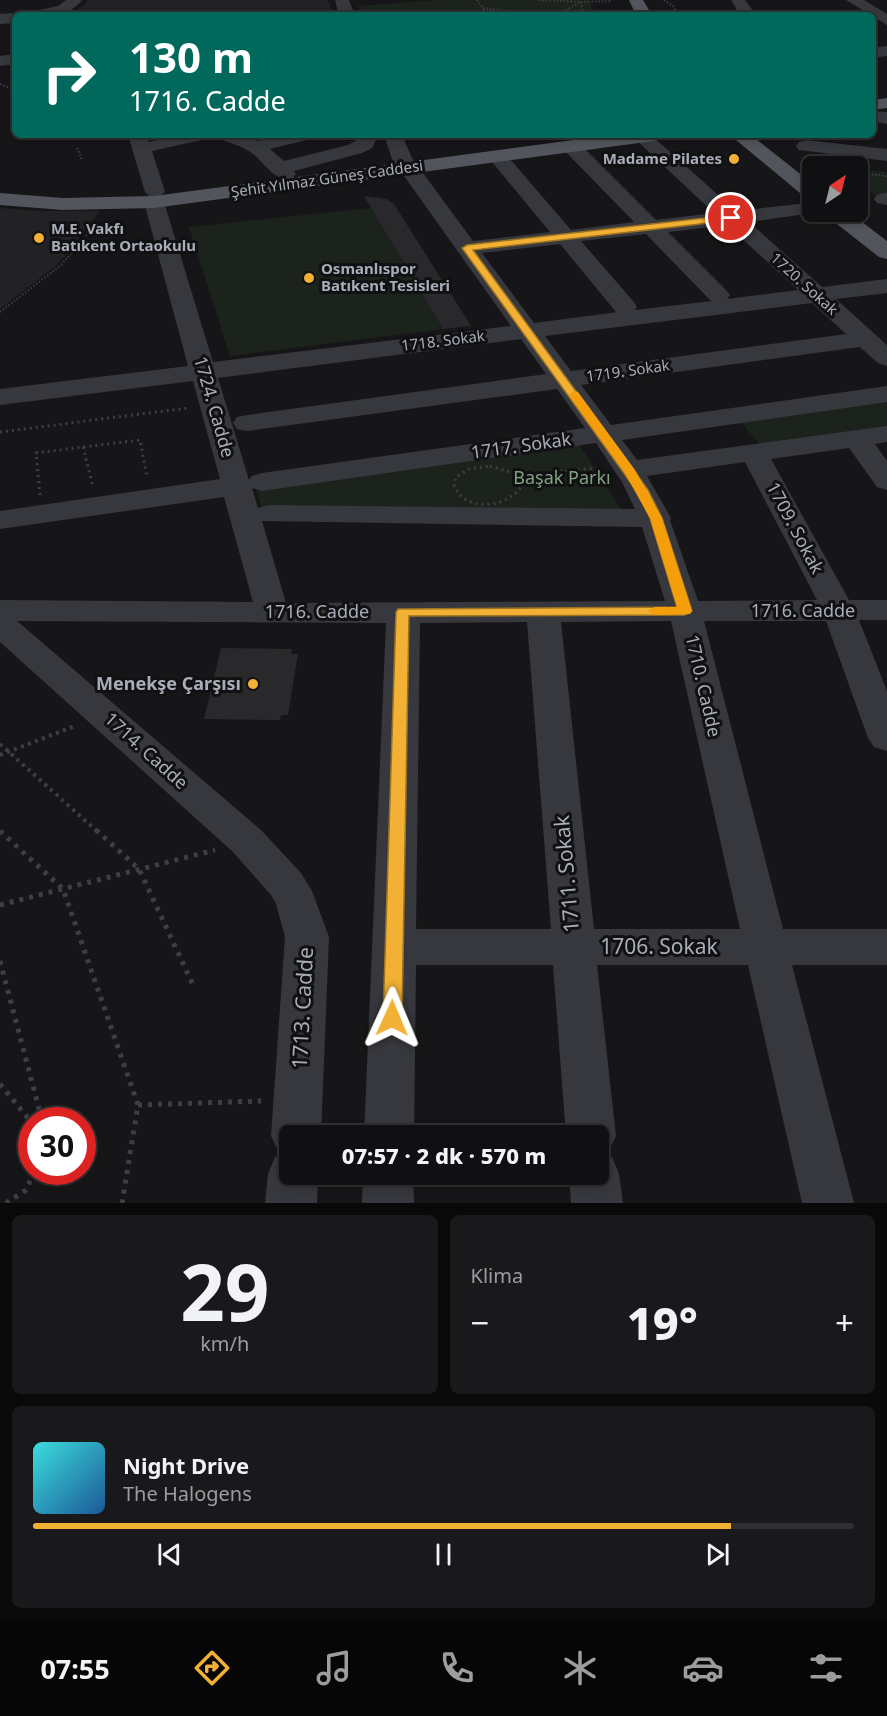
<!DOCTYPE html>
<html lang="tr">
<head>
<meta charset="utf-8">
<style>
  :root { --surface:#101012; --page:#19191b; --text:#f1f3f6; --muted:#9c9d9f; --line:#303032; --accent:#f2b134 }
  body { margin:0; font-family:"Noto Sans",sans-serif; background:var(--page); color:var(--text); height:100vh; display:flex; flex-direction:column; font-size:22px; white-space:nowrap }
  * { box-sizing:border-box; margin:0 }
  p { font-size:20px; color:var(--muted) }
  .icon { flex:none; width:33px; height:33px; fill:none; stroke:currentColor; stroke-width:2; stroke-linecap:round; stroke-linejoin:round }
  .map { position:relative; height:1203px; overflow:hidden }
  .panel { display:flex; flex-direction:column; gap:12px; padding:12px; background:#09090a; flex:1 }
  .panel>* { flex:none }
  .guide { position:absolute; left:12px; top:12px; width:864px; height:126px; border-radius:9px; box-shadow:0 3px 9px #0003,0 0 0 2px var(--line); background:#00695c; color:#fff; overflow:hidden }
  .needle { width:39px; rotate:35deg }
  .buttons { position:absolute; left:802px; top:156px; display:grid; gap:12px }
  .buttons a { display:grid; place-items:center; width:66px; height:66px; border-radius:9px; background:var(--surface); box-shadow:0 3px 9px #0003,0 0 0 2px var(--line); font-size:30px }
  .speed { position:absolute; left:18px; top:1107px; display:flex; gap:12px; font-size:30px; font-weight:700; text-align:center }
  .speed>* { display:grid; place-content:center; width:78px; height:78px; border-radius:50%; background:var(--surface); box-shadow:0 3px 9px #0003,0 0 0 2px var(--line); line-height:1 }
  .speed .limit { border:9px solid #d22; background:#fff; color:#111 }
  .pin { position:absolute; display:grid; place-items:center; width:51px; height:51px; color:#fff; margin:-26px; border:3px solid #fff; border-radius:50%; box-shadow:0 2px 6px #0007 }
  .me { position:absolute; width:66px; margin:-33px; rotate:1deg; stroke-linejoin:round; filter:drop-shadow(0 0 4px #0008) }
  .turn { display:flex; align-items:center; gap:21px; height:126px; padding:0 18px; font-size:27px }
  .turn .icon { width:78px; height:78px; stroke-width:2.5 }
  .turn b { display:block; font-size:42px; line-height:51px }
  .big { font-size:45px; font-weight:800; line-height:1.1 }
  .panel .tile { flex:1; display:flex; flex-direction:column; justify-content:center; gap:9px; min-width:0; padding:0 21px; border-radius:9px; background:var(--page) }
  .panel .dial { align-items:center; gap:0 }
  .dial b { font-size:78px; line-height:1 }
  .song { display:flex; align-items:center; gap:18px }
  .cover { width:72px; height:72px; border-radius:9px; background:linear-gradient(135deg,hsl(180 70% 55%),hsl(210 70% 35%)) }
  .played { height:6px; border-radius:3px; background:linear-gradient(90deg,var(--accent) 85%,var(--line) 85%) }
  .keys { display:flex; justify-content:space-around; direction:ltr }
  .heat { display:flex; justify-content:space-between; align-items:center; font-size:33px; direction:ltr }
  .panel .tiles { flex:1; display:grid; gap:12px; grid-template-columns:1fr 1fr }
  .tile:last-child { grid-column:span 2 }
  .trip { position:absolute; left:279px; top:1125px; width:330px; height:60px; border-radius:9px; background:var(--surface); box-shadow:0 3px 9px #0003,0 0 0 2px var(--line); font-weight:800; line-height:60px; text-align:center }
  .tab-bar { display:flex; height:96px; justify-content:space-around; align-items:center; background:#060607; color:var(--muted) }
  .tab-bar .icon { width:42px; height:42px }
  .tab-bar .current { color:var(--accent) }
  .tab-bar b { font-size:27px; color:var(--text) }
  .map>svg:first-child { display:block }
</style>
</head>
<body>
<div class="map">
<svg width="887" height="1203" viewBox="0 0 887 1203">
  <rect width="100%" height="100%" fill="#161618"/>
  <g fill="#222225">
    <polygon points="87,0 328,0 333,15 68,15 85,5"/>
    <polygon points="0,208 37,211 100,211 57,265 0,309"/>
  </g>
  <g fill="#1c231d">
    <polygon points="436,0 589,0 595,15 419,15 409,11 362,12 357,6"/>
    <polygon points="858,169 887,172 887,196 877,197 858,184"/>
    <polygon points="371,208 443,329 230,356 189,227"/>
    <polygon points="887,397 887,430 764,449 737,418"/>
    <polygon points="579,444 621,509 262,510 256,488"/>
  </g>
  <g fill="#29292c">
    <polygon points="364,196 386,199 394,204 471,326 443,329"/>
    <polygon points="221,648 292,649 291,654 298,654 288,715 281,715 280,720 204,719"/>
  </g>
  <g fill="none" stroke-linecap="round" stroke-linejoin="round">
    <g stroke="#3d3f44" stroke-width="2" stroke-dasharray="1.5 2" stroke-linecap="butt">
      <polyline points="477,0 488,15"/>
      <polyline points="539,0 581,2 583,15"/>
      <polyline points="664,0 673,6 679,15"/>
      <polyline points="483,8 503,10 513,15"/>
      <polyline points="556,15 581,2 611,1"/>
      <polyline points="0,84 15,90"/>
      <polyline points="77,148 82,160"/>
      <polyline points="858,173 887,176"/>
      <polyline points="0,312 61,265 98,222"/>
    </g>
    <g stroke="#3d3f44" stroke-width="3" stroke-dasharray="2 4" stroke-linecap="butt">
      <polyline points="0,432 188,408"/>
      <polyline points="83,447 93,487"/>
      <path d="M490,466L510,472L520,479L521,487C507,508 464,513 454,485L456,477L469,469Z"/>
      <polyline points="518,476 597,468"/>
      <polyline points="40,495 36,453 140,440 147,477"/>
    </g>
    <g stroke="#3d3f44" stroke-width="4" stroke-dasharray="3 4.5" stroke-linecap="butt">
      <polyline points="0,744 98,832"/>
      <polyline points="0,755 75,726"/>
    </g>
    <g stroke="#3d3f44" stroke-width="5" stroke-dasharray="4 6" stroke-linecap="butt">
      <polyline points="96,830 139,869 194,987"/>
      <polyline points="0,831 63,889 138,1105 122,1203"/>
      <polyline points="0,905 215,850"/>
      <polyline points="0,961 42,1120"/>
      <polyline points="0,1084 32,1123"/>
      <polyline points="138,1105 261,1101"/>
      <polyline points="6,1203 26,1190 34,1172"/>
    </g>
    <g fill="#37383d" fill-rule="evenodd">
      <path d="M66,0H82C68,18 48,15 27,15L30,12L58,6Z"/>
      <polygon points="335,0 349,0 355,15 339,15"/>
      <polygon points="731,0 745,0 756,15 740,15"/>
      <polygon points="846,0 864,0 887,14 887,25"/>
      <polygon points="15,13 21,15 15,15 15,23 0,24 0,14"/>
      <polygon points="887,46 887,56 873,58 873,48"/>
      <polygon points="15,54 15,64 0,66 0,56"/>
      <polygon points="873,111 887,112 887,124 873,121"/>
      <path d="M128,135H146L149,142L176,135H208L206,139L152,151L165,192L159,197L164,202L213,362L511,326L392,159L384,135H402L412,158L473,241L550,232L487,156L490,152H504L571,230L634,222L564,150L561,146L564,142H578L656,220L714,213L633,137L634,135H651L736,211L799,204L806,206L810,210L806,214L749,222L822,287L887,279V293L836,299L887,345V366L878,363L860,347L581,385L611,425L887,386V402L622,440L637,460L887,426V442L875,444L887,461V490L877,487L849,448L771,459L849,600H887V620H859L887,691V751L874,747L868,738L826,621H704L783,929H887V965H792L854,1203H802L748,965H597L616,1136L608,1152L603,1154L612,1157L619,1174L623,1203H571L569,1174H598V1136H566L553,965H416L414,1136H364L386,623L17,621L261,830L301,873L312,891L329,937L321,1136H290V1174H318L317,1203H265L268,1174L275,1157L284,1154L279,1152L271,1136L285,937L276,904L271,895L233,852L0,642V600L253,602L224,497L0,529V511L220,479L193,381L0,405V389L188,366L144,202L150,197L145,192ZM727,225L798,290L727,299L730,295L726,290L668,232ZM646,234L710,300L712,301L635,310L637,307L634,302L581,241ZM560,244L616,312H618L534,323L482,253ZM812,303L846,334L571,371L545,336ZM521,339L546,374L247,415L237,417L233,423L237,429L247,431L557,389L585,428L262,473L252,476L249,480L218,378ZM596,443L622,482L635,509L269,505L258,508L252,488L262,491ZM745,462L817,600L698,601L670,520L671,518L647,476ZM262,521L642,527L665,601L286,603ZM671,621L740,929H594L561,622ZM527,622L551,929H416L420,623Z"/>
      <path d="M219,135H244L258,141L281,135H313L311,139L270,149L284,161L348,145L357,140L356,135H375L377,138L372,148L362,153L294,171L296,174L293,178C273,183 264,160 249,151C241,146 230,143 221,139Z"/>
      <polygon points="806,140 887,149 887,161 799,150 796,146 799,142"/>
      <polygon points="884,193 887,193 887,205 877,203 874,199 877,195"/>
      <polygon points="363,1174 413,1174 414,1203 362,1203"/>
    </g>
    <g fill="#53555c" fill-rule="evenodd">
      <polygon points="629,0 643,0 652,15 636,15"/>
      <polygon points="887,98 887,108 873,110 873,100"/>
      <polygon points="611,135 663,135 661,139 654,141 154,208 63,210 0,205 0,193 63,198 154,196"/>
      <polygon points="730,135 751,135 813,184 813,200 806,198"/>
      <polygon points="826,212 849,212 887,241 887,259 879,257 828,217"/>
    </g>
  </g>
  <polygon fill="#f2b134" stroke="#9d7322" stroke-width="1.5" points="731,215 736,218 735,220 473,250 648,490 662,518 692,611 685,615 409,616 402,1018 399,1024 392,1026 386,1024 383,1018 396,612 398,609 677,607 650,518 636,490 462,248 467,245"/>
  <polygon fill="#f59e0b" points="574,391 578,392 635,470 662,518 692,611 690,614 655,615 648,611 655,607 677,607 650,518 623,470 569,395"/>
  <g fill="#f2b134" stroke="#111113" stroke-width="2">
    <circle cx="734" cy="159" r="6"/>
    <circle cx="39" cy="238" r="6"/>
    <circle cx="309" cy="278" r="6"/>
    <circle cx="253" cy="684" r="6"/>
  </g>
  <g text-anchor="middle" stroke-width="6" stroke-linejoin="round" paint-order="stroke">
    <g font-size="15" font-weight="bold" fill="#a8adb8" stroke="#111113" text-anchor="start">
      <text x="722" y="164" text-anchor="end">Madame Pilates</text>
      <text x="51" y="234">M.E. Vakfı<tspan x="51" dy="17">Batıkent Ortaokulu</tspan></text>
      <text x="321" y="274">Osmanlıspor<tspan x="321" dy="17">Batıkent Tesisleri</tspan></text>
    </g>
    <g font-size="15" fill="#a8adb8" stroke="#111113">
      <text transform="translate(327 179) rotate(-8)" y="5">Şehit Yılmaz Güneş Caddesi</text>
      <text transform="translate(804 284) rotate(42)" y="5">1720. Sokak</text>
      <text transform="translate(443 341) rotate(-7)" y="5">1718. Sokak</text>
      <text transform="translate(628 371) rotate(-8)" y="5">1719. Sokak</text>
    </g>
    <g font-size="18" fill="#a8adb8" stroke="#111113">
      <text transform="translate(214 407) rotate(74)" y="6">1724. Cadde</text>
      <text transform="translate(521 446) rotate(-8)" y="6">1717. Sokak</text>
      <text transform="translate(795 528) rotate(62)" y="6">1709. Sokak</text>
      <text x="803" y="617">1716. Cadde</text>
      <text x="317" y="618">1716. Cadde</text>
      <text transform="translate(703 686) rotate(77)" y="6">1710. Cadde</text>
      <text transform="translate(146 751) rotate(42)" y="6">1714. Cadde</text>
    </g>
    <g font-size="18" fill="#7fa381" stroke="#111113">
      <text x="562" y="484">Başak Parkı</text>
    </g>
    <g font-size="18" font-weight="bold" fill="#a8adb8" stroke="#111113" text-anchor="end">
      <text x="241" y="690">Menekşe Çarşısı</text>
    </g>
    <g font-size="21" fill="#a8adb8" stroke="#111113">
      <text transform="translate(567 874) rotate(-95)" y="7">1711. Sokak</text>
      <text x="659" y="954">1706. Sokak</text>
      <text transform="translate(303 1008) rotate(-87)" y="7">1713. Cadde</text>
    </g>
  </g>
</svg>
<div class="buttons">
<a><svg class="needle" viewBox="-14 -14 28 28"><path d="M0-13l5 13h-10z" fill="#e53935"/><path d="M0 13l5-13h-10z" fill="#9c9d9f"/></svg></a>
</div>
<div class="speed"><div class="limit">30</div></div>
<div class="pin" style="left:731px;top:218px;background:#d93025"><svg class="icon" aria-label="arrive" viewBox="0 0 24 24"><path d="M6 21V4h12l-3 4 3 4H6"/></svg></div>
<svg class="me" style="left:392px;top:1018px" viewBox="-20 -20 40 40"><path d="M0-17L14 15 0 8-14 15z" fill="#f2b134" stroke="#fff" stroke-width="4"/></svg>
<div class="trip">07:57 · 2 dk · 570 m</div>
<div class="guide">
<div class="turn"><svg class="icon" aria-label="right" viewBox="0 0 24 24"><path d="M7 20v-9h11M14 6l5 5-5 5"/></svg><div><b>130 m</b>1716. Cadde</div></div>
</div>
</div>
<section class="panel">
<div class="tiles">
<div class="tile dial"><b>29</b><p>km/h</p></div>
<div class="tile"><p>Klima</p>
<div class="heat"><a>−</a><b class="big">19°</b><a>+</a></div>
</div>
<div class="tile">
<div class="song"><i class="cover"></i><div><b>Night Drive</b><p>The Halogens</p></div></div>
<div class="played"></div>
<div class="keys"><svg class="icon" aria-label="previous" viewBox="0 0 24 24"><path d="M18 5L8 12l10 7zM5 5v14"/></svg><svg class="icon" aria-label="pause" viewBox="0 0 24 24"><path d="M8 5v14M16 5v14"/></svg><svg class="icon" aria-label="next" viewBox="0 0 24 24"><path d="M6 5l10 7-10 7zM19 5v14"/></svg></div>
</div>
</div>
</section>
<nav class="tab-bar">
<b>07:55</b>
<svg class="icon current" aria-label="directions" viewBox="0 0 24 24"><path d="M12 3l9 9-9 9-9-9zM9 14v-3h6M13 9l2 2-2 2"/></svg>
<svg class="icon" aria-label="music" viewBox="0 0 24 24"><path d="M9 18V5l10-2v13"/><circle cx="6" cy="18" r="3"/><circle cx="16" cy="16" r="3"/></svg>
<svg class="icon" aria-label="phone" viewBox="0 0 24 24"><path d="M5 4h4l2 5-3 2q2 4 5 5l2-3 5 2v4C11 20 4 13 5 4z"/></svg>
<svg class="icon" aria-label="climate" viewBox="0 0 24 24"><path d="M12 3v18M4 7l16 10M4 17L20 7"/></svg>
<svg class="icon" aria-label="car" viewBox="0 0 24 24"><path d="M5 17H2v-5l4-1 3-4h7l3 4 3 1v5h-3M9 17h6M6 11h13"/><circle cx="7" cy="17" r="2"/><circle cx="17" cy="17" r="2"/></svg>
<svg class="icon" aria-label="filters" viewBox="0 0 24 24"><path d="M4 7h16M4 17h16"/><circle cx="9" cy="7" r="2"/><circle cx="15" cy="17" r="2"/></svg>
</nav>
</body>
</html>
